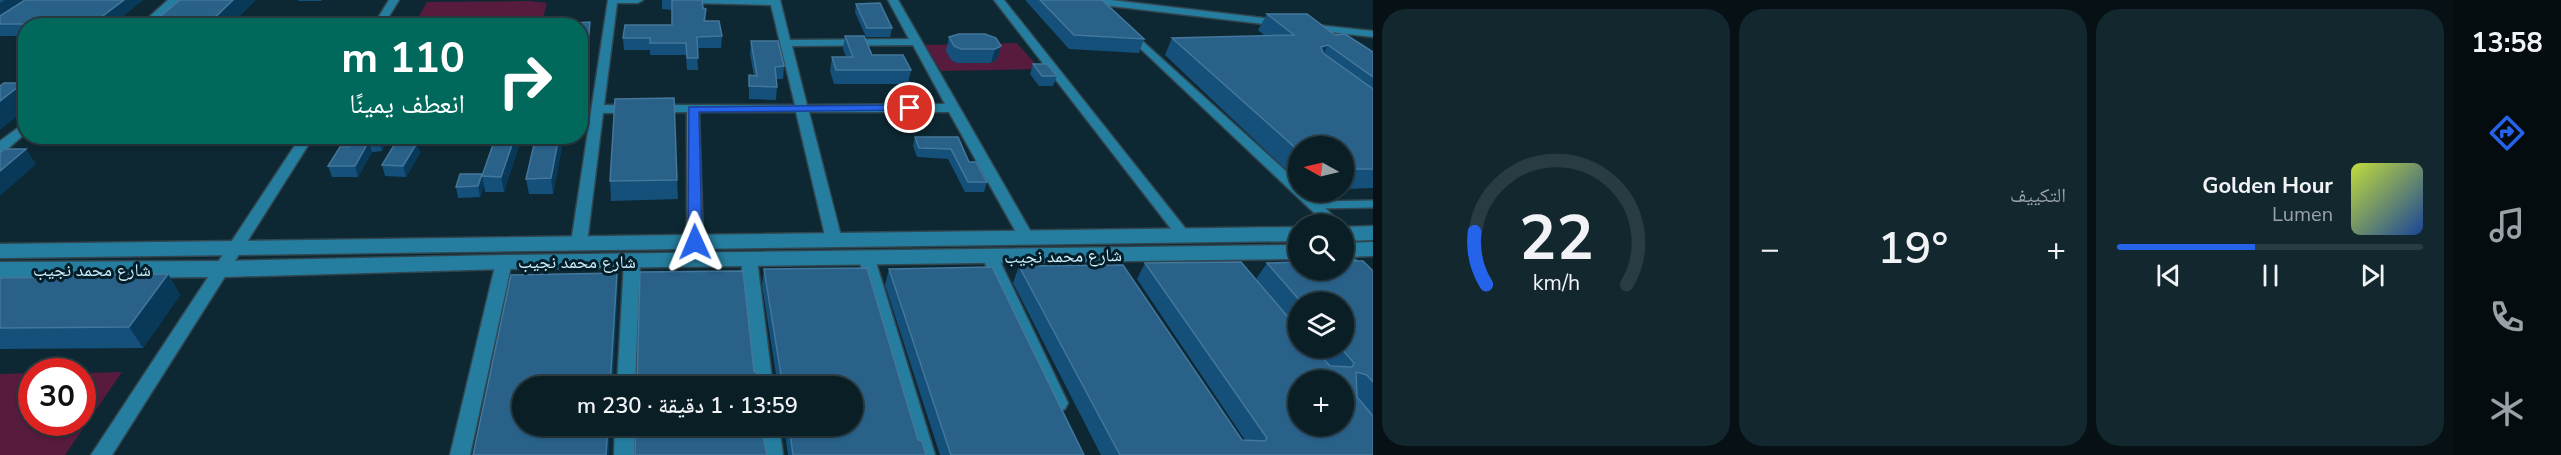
<!DOCTYPE html>
<html lang="ar">
<head>
<meta charset="utf-8">
<style>
  :root { --surface:#0a1e26; --page:#13272e; --text:#f1f3f6; --muted:#99a2a7; --line:#2a3c43; --accent:#2563eb }
  body { margin:0; font-family:"Nunito Sans","Noto Naskh Arabic",sans-serif; background:var(--page); color:var(--text); direction:rtl; height:100vh; display:flex; flex-direction:column; font-size:22px; white-space:nowrap }
  * { box-sizing:border-box; margin:0 }
  p { font-size:20px; color:var(--muted) }
  .icon { flex:none; width:33px; height:33px; fill:none; stroke:currentColor; stroke-width:2; stroke-linecap:round; stroke-linejoin:round }
  .map { position:relative; flex:1; overflow:hidden; direction:ltr }
  .drawer { display:flex; flex-direction:column; gap:9px; padding:9px; background:#061015; width:1080px }
  .drawer>* { flex:none }
  .guide { position:absolute; left:18px; top:18px; width:570px; height:126px; border-radius:24px; box-shadow:0 2px 4px #0004,0 0 0 2px var(--line); direction:rtl; background:#00695c; color:#fff; overflow:hidden }
  .needle { width:39px; rotate:278deg }
  .fabs { position:absolute; left:1288px; top:136px; display:grid; gap:12px }
  .fabs a { display:grid; place-items:center; width:66px; height:66px; border-radius:50%; background:var(--surface); box-shadow:0 2px 4px #0004,0 0 0 2px var(--line); font-size:30px }
  .speed { position:absolute; left:18px; top:358px; display:flex; gap:12px; font-size:30px; font-weight:700; text-align:center }
  .speed>* { display:grid; place-content:center; width:78px; height:78px; border-radius:50%; background:var(--surface); box-shadow:0 2px 4px #0004,0 0 0 2px var(--line); line-height:1 }
  .speed .limit { border:9px solid #d22; background:#fff; color:#111 }
  .pin { position:absolute; display:grid; place-items:center; width:51px; height:51px; color:#fff; margin:-26px; border:3px solid #fff; border-radius:50%; box-shadow:0 2px 6px #0007 }
  .me { position:absolute; width:66px; margin:-33px; rotate:359deg; stroke-linejoin:round; filter:drop-shadow(0 0 4px #0008) }
  .turn { display:flex; align-items:center; gap:21px; height:126px; padding:0 24px; font-size:27px }
  .turn .icon { width:78px; height:78px; stroke-width:2.5 }
  .turn b { display:block; font-size:42px; line-height:51px }
  .big { font-size:45px; font-weight:600; line-height:1.1 }
  .drawer .card { flex:1; display:flex; flex-direction:column; justify-content:center; gap:9px; min-width:0; padding:0 21px; border-radius:24px; background:var(--page) }
  .drawer .dial { align-items:center; gap:0 }
  .dial svg { height:156px; overflow:visible; fill:none; stroke:var(--line); stroke-width:7; stroke-linecap:round; text-anchor:middle }
  .dial text { fill:var(--text); stroke:none }
  .song { display:flex; align-items:center; gap:18px }
  .cover { width:72px; height:72px; border-radius:9px; background:linear-gradient(135deg,hsl(70 70% 55%),hsl(220 70% 35%)) }
  .played { height:6px; border-radius:3px; background:linear-gradient(90deg,var(--accent) 45%,var(--line) 45%) }
  .keys { display:flex; justify-content:space-around; direction:ltr }
  .heat { display:flex; justify-content:space-between; align-items:center; font-size:33px; direction:ltr }
  .drawer .tiles { flex:1; display:grid; gap:9px; grid-template-columns:repeat(3,1fr) }
  .trip { position:absolute; left:512px; top:376px; width:351px; height:60px; border-radius:30px; background:var(--surface); box-shadow:0 2px 4px #0004,0 0 0 2px var(--line); font-weight:600; line-height:60px; text-align:center; direction:rtl }
  main { display:flex; flex:1; min-height:0 }
  .tab-bar { display:flex; flex-direction:column; width:108px; justify-content:space-around; align-items:center; background:#040c0f; color:var(--muted) }
  .tab-bar .icon { width:42px; height:42px }
  .tab-bar .current { color:var(--accent) }
  .tab-bar b { font-size:27px; color:var(--text) }
  .map>svg:first-child { display:block }
</style>
</head>
<body>
<main>
<nav class="tab-bar">
<b>13:58</b>
<svg class="icon current" aria-label="directions" viewBox="0 0 24 24"><path d="M12 3l9 9-9 9-9-9zM9 14v-3h6M13 9l2 2-2 2"/></svg>
<svg class="icon" aria-label="music" viewBox="0 0 24 24"><path d="M9 18V5l10-2v13"/><circle cx="6" cy="18" r="3"/><circle cx="16" cy="16" r="3"/></svg>
<svg class="icon" aria-label="phone" viewBox="0 0 24 24"><path d="M5 4h4l2 5-3 2q2 4 5 5l2-3 5 2v4C11 20 4 13 5 4z"/></svg>
<svg class="icon" aria-label="climate" viewBox="0 0 24 24"><path d="M12 3v18M4 7l16 10M4 17L20 7"/></svg>
</nav>
<section class="drawer">
<div class="tiles">
<div class="card">
<div class="song"><i class="cover"></i><div><b>Golden Hour</b><p>Lumen</p></div></div>
<div class="played"></div>
<div class="keys"><svg class="icon" aria-label="previous" viewBox="0 0 24 24"><path d="M18 5L8 12l10 7zM5 5v14"/></svg><svg class="icon" aria-label="pause" viewBox="0 0 24 24"><path d="M8 5v14M16 5v14"/></svg><svg class="icon" aria-label="next" viewBox="0 0 24 24"><path d="M6 5l10 7-10 7zM19 5v14"/></svg></div>
</div>
<div class="card"><p>التكييف</p>
<div class="heat"><a>−</a><b class="big">19°</b><a>+</a></div>
</div>
<div class="card dial"><svg viewBox="0 0 100 80">
<path d="M14 69A42 42 0 1 1 86 69"/>
<path d="M14 69A42 42 0 0 1 8 42" stroke="#2563eb"/>
<text x="50" y="56" font-size="32" font-weight="700">22</text>
<text x="50" y="72" font-size="11">km/h</text>
</svg></div>
</div>
</section>
<div class="map">
<svg width="1373" height="455" viewBox="0 0 1373 455">
  <rect width="100%" height="100%" fill="#0d2833"/>
  <g fill="#561b3d">
    <polygon points="530,1 547,3 541,25 414,25 427,2"/>
    <polygon points="1017,43 1040,69 941,71 925,45"/>
    <polygon points="122,372 65,455 0,455 0,374 31,373 32,423 82,423 83,373"/>
  </g>
  <g fill="none" stroke-linecap="round" stroke-linejoin="round">
    <defs>
      <polyline id="lane" points="1314,205 1373,204"/>
      <g id="street">
        <polygon points="168,0 179,0 151,26 139,26"/>
        <polygon points="389,0 399,0 383,26 373,26"/>
        <path d="M608,0H643L638,3H617L604,105H795L771,5L695,3L690,0H780L790,40L909,39L888,0H898L1035,239L1032,243H1022L949,112H809L842,240L834,245L826,240L796,112H699L703,242L700,246H690L687,242V112L603,113L587,243L579,248L574,247L571,243ZM913,45L945,104L807,105L792,46Z"/>
        <polygon points="994,0 1004,0 1189,233 1192,236 1189,239 1179,239"/>
        <polygon points="1081,0 1111,0 1281,20 1286,23 1281,26 1086,3"/>
        <polygon points="1307,24 1373,31 1373,37 1303,29 1303,25"/>
        <polygon points="1128,28 1299,183 1299,192 1308,192 1343,225 1327,225 1124,33 1124,29"/>
        <polygon points="26,122 26,133 5,151 0,152 0,141"/>
        <polygon points="301,136 314,136 112,455 91,455"/>
        <polygon points="990,252 996,253 998,257 1068,403 1065,409 1058,411 1051,409 1048,403 982,257 984,253"/>
        <polygon points="1344,253 1350,254 1373,277 1373,293 1367,291 1344,267"/>
        <polygon points="867,254 873,255 875,259 935,455 915,455 859,259 861,255"/>
        <polygon points="749,255 755,256 757,260 773,387 755,387 741,260 743,256"/>
        <polygon points="504,257 510,258 512,262 470,455 450,455 496,262 498,258"/>
        <polygon points="632,257 638,258 640,262 635,387 617,387 624,262 626,258"/>
        <polygon points="615,426 635,426 634,455 614,455"/>
        <polygon points="759,426 779,426 783,455 763,455"/>
      </g>
      <g id="secondary">
        <polygon points="1373,226 1373,240 1344,241 1344,227"/>
        <polygon points="1299,227 1299,241 0,258 0,244"/>
        <polygon points="1373,242 1373,256 1344,257 1344,243"/>
        <polygon points="1299,245 1299,259 504,269 224,277 0,278 0,262 224,261 504,255"/>
      </g>
    </defs>
    <use href="#lane" stroke="#324650" stroke-width="10"/>
    <use href="#street" stroke="#324650" stroke-width="3"/>
    <use href="#secondary" stroke="#324650" stroke-width="3"/>
    <use href="#lane" stroke="#257e9f" stroke-width="7"/>
    <use href="#street" fill="#257e9f" fill-rule="evenodd"/>
    <use href="#secondary" fill="#257e9f" fill-rule="evenodd"/>
  </g>
  <g fill="#15507b">
    <polygon points="0,0 143,0 110,26 26,26 26,36 0,36"/>
    <polygon points="298,0 322,0 321,1 298,1"/>
    <polygon points="662,0 702,0 706,21 722,36 721,48 697,48 698,70 687,70 686,55 650,55 650,50 624,50 623,38 672,25 672,10 662,9"/>
    <polygon points="1026,0 1102,0 1144,39 1139,53 1069,49 1026,1"/>
    <polygon points="856,4 892,28 890,37 866,37 855,12"/>
    <polygon points="1267,14 1335,35 1373,52 1373,188 1344,189 1344,147 1299,147 1299,182 1165,55 1172,38 1265,36 1258,30"/>
    <polygon points="580,26 590,31 587,76 580,76"/>
    <polygon points="845,36 872,55 911,70 908,84 834,84 830,71 832,57 846,57 843,49"/>
    <polygon points="949,37 996,38 997,59 991,63 957,63 951,60 946,51"/>
    <polygon points="751,41 784,66 783,79 777,79 777,87 776,100 749,99 749,75 754,76 750,54"/>
    <polygon points="1033,64 1057,76 1053,86 1039,86 1030,74"/>
    <polygon points="355,136 389,136 382,151 372,152 358,177 332,177 328,166 349,147"/>
    <polygon points="440,136 466,136 464,141 442,141"/>
    <polygon points="491,136 522,136 504,192 485,192 484,185 480,197 458,198 456,187 482,175 496,137"/>
    <polygon points="564,136 553,194 529,194 526,179"/>
    <polygon points="915,137 958,137 969,162 987,182 984,192 965,192 948,159 917,157 913,146"/>
    <polygon points="417,143 420,153 406,177 385,176 382,165"/>
    <polygon points="677,180 678,199 611,201 610,181"/>
    <polygon points="1145,263 1315,348 1344,348 1344,303 1299,303 1299,330 1256,279 1267,263 1373,271 1373,455 1101,455 1013,283 1019,266 1242,440 1245,440 1137,279"/>
    <polygon points="764,269 918,440 926,455 788,455 784,426 852,426 852,387 778,387 762,285"/>
    <polygon points="889,269 1084,455 940,455 885,285"/>
    <polygon points="168,274 180,295 143,348 0,349 0,278 72,277"/>
  </g>
  <g fill="#093958">
    <polygon points="5,0 29,0 0,18 0,3"/>
    <polygon points="124,0 143,0 110,26 93,26 92,24"/>
    <polygon points="233,0 256,0 230,26 206,26"/>
    <polygon points="590,22 590,31 587,76 586,66"/>
    <polygon points="1328,45 1318,63 1321,47"/>
    <polygon points="1001,46 997,59 991,63 995,49"/>
    <polygon points="23,83 26,87 26,109 0,130 0,101"/>
    <polygon points="381,136 389,136 382,151 379,141"/>
    <polygon points="515,136 522,136 504,192 501,177"/>
    <polygon points="559,136 564,136 553,194 551,178"/>
    <polygon points="369,141 372,152 358,177 355,166"/>
    <polygon points="417,143 420,153 406,177 403,166"/>
    <polygon points="26,149 36,164 0,196 0,171"/>
    <polygon points="482,174 484,185 480,197 478,186"/>
    <polygon points="617,273 618,290 613,387 610,387"/>
    <polygon points="168,274 180,295 143,348 129,327"/>
    <polygon points="608,426 610,426 609,455 606,455"/>
  </g>
  <g fill="#296189" stroke="#43779b" stroke-width="1.5" fill-rule="evenodd">
    <polygon points="25,0 124,0 92,24 0,24 0,16"/>
    <polygon points="180,0 233,0 206,26 149,26"/>
    <polygon points="672,0 702,0 703,8 706,9 704,21 719,21 722,36 697,37 698,58 687,58 686,43 650,43 650,38 623,38 625,25 672,25"/>
    <polygon points="1040,0 1102,0 1144,39 1074,35"/>
    <polygon points="880,3 892,28 867,28 856,4"/>
    <polygon points="1267,14 1307,14 1335,35 1345,34 1373,52 1373,77 1328,45 1321,47 1323,53 1373,89 1373,169 1344,169 1344,147 1299,147 1299,151 1172,38 1294,35"/>
    <polygon points="590,22 586,66 580,66 580,26 574,26 575,23"/>
    <polygon points="959,34 985,34 996,38 1001,46 995,49 961,49 954,46 949,37"/>
    <polygon points="845,36 864,36 872,55 903,55 911,70 836,70 832,57 853,57"/>
    <polygon points="751,41 778,41 784,66 775,67 777,87 749,86 749,75 757,76"/>
    <polygon points="1033,64 1047,64 1057,76 1042,76"/>
    <polygon points="4,83 23,83 0,101 0,86"/>
    <polygon points="674,98 677,180 610,181 615,99"/>
    <polygon points="355,136 381,136 379,141 369,141 355,166 328,166 340,147 349,147"/>
    <polygon points="496,136 515,136 501,177 482,176"/>
    <polygon points="536,136 559,136 551,178 526,179"/>
    <polygon points="915,137 958,137 969,162 976,162 987,182 968,182 951,149 919,148"/>
    <polygon points="396,142 417,143 403,166 382,165"/>
    <polygon points="4,149 26,149 0,171 0,153"/>
    <polygon points="460,174 482,174 478,186 456,187"/>
    <path d="M1344,261H1363L1373,271V382L1367,375L1356,372L1357,397L1373,416V455H1120L1019,266L1123,265L1242,440L1265,441L1267,438L1145,263L1241,262L1299,330V348H1314L1330,366L1352,367L1354,363L1341,348H1344V303H1302L1267,263L1299,262V270H1344ZM1299,381H1344V426H1299Z"/>
    <polygon points="992,267 1084,455 951,455 889,269"/>
    <polygon points="867,268 918,440 922,441 926,455 793,455 789,426 852,426 852,387 783,387 764,269"/>
    <polygon points="743,271 754,371 757,373 759,387 637,387 640,272"/>
    <polygon points="617,273 610,387 522,387 522,426 608,426 606,455 473,455 511,275"/>
    <polygon points="168,274 129,327 0,328 0,278 72,277 74,275"/>
    <polygon points="636,426 761,426 767,455 635,455"/>
  </g>
  <polygon fill="#2563eb" stroke="#184099" stroke-width="1.5" points="910,105 914,106 914,110 699,112 702,242 695,247 690,245 688,242 689,107"/>
  <g text-anchor="middle" stroke-width="6" stroke-linejoin="round" paint-order="stroke">
    <g font-size="18" fill="#cfeffd" stroke="#031e29">
      <text transform="translate(1063 256) rotate(-1)" y="6">شارع محمد نجيب</text>
      <text x="577" y="268">شارع محمد نجيب</text>
      <text x="92" y="276">شارع محمد نجيب</text>
    </g>
  </g>
</svg>
<div class="fabs">
<a><svg class="needle" viewBox="-14 -14 28 28"><path d="M0-13l5 13h-10z" fill="#e53935"/><path d="M0 13l5-13h-10z" fill="#99a2a7"/></svg></a>
<a><svg class="icon" aria-label="search" viewBox="0 0 24 24"><circle cx="10" cy="10" r="6"/><path d="M15 15l6 6"/></svg></a>
<a><svg class="icon" aria-label="layers" viewBox="0 0 24 24"><path d="M12 4l9 5-9 5-9-5zM3 14l9 5 9-5"/></svg></a>
<a>+</a>
</div>
<div class="speed"><div class="limit">30</div></div>
<div class="pin" style="left:910px;top:108px;background:#d93025"><svg class="icon" aria-label="arrive" viewBox="0 0 24 24"><path d="M6 21V4h12l-3 4 3 4H6"/></svg></div>
<svg class="me" style="left:695px;top:242px" viewBox="-20 -20 40 40"><path d="M0-17L14 15 0 8-14 15z" fill="#2563eb" stroke="#fff" stroke-width="4"/></svg>
<div class="trip">13:59 · 1 دقيقة · 230 m</div>
<div class="guide">
<div class="turn"><svg class="icon" aria-label="right" viewBox="0 0 24 24"><path d="M7 20v-9h11M14 6l5 5-5 5"/></svg><div><b>110 m</b>انعطف يمينًا</div></div>
</div>
</div>
</main>
</body>
</html>
